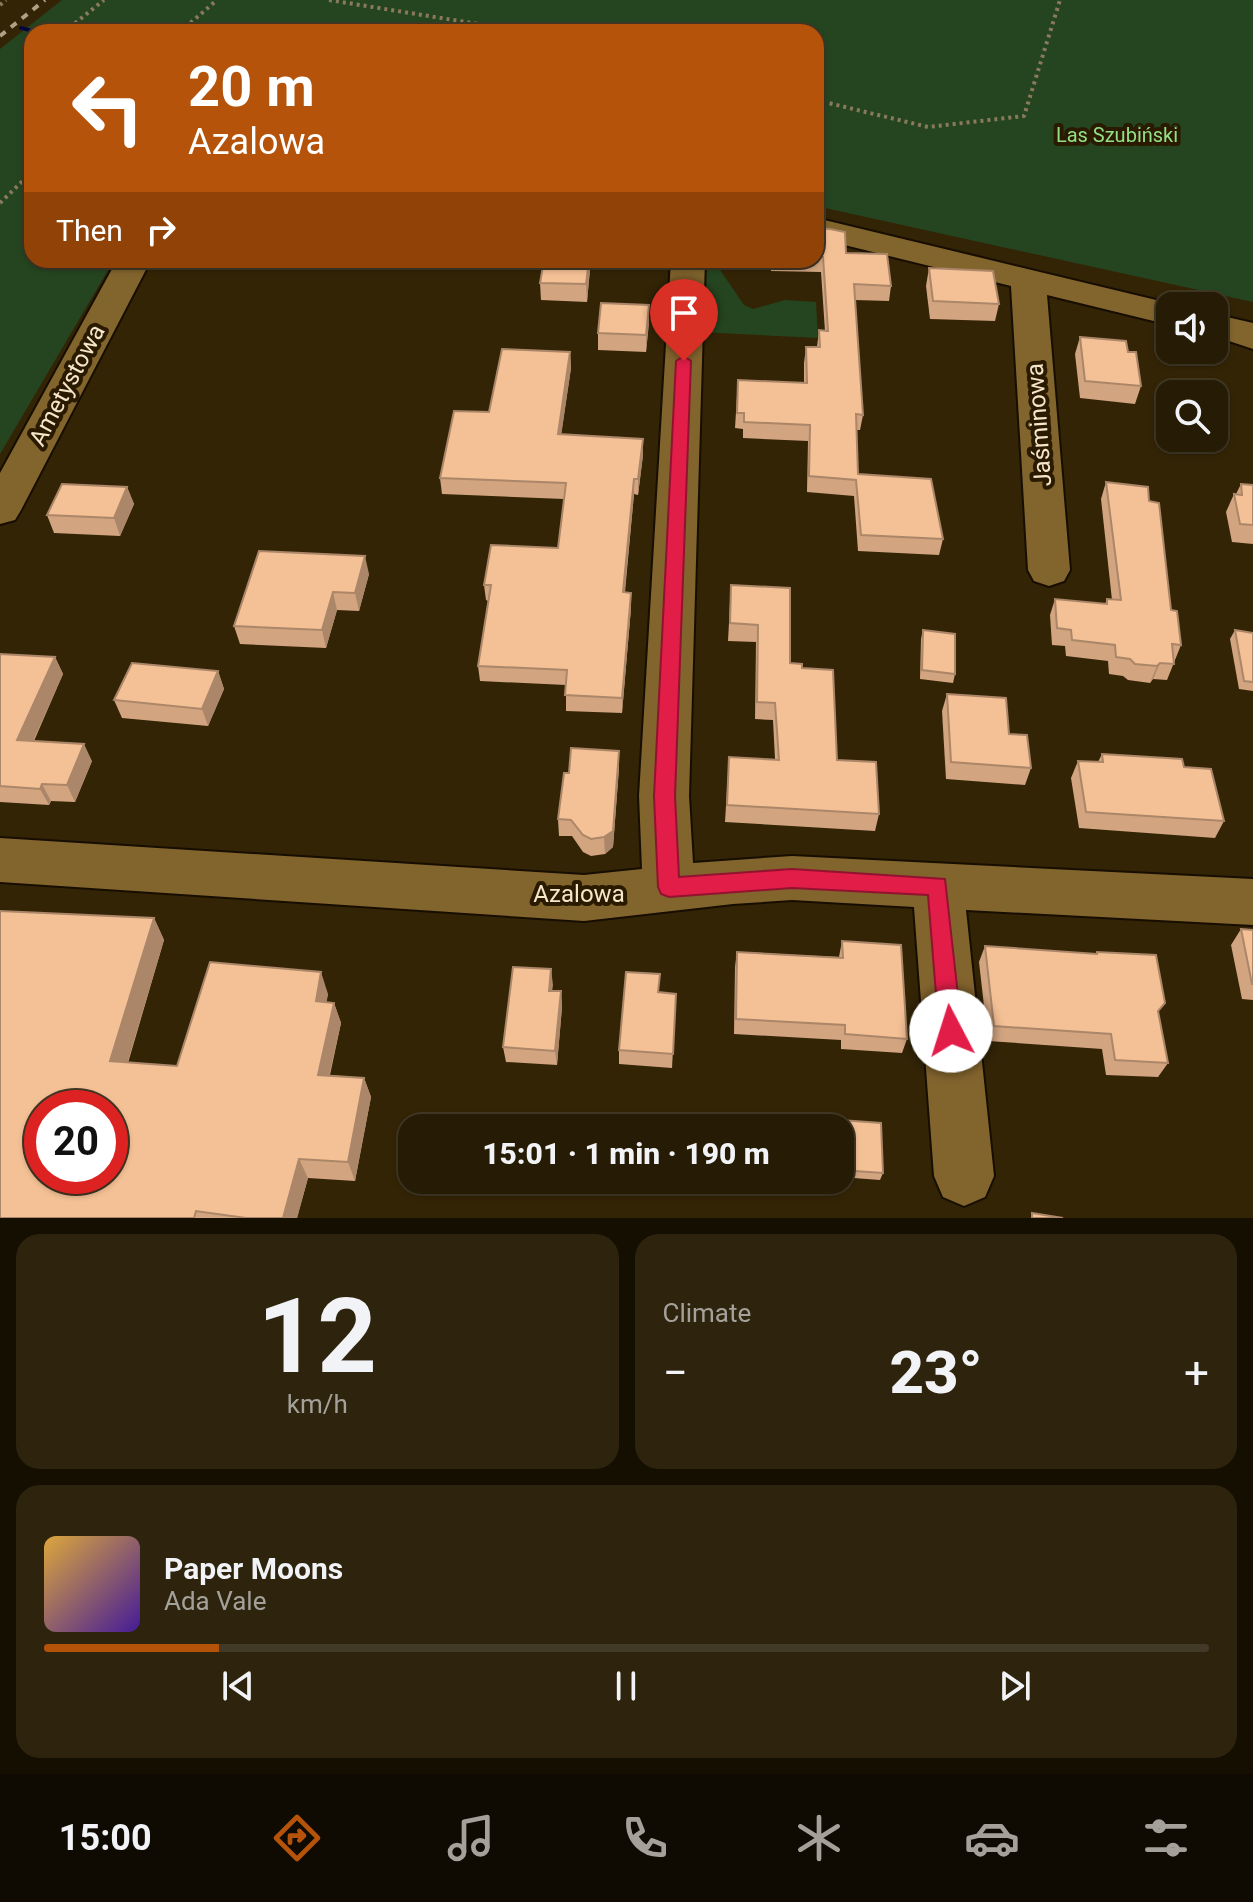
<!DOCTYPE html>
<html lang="en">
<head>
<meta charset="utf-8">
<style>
  :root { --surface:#261b04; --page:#2e240e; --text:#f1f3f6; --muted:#a4a19a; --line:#423926; --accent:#b45309 }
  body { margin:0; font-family:Roboto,sans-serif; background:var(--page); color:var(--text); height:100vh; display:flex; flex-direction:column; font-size:30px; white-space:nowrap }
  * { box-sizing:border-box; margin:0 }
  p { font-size:26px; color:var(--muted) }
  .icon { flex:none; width:44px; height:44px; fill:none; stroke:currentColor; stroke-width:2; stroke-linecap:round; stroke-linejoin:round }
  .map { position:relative; height:1218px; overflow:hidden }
  .sheet { display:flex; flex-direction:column; gap:16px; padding:16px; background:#150f02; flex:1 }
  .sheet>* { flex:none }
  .top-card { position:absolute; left:24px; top:24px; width:800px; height:244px; border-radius:24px; box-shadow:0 2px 6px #0004,0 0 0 2px var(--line); background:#b45309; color:#fff; overflow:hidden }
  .tools { position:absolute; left:1156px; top:292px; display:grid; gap:16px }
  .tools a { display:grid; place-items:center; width:72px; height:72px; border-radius:16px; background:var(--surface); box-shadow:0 2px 6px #0004,0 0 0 2px var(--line); font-size:40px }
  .speed { position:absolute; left:24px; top:1090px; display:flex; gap:16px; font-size:40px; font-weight:700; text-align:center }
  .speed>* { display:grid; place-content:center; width:104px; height:104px; border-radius:50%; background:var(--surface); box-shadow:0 2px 6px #0004,0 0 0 2px var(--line); line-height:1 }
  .speed .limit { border:12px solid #d22; background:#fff; color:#111 }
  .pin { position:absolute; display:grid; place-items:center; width:68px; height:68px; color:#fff; margin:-82px -34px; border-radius:50% 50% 50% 0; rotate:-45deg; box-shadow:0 0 8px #0007 }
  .pin .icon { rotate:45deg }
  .me { position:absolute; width:88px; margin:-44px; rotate:355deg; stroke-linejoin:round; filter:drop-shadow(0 0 6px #0008) }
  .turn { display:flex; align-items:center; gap:28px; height:168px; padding:0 32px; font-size:36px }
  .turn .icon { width:104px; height:104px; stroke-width:2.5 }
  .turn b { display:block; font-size:56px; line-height:68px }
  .then { display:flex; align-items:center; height:76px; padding:0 32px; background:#0003; gap:16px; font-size:30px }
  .big { font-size:60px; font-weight:800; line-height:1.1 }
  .sheet .widget { flex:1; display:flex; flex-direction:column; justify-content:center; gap:12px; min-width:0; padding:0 28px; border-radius:24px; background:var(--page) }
  .sheet .dial { align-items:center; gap:0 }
  .dial b { font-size:104px; line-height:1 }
  .song { display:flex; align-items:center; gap:24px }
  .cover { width:96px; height:96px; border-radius:12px; background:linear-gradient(135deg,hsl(40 70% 55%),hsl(260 70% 35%)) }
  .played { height:8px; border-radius:4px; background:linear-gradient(90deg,var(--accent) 15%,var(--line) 15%) }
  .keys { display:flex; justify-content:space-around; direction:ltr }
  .heat { display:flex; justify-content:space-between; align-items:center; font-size:44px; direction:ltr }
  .sheet .tiles { flex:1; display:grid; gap:16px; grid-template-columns:1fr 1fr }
  .widget:last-child { grid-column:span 2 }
  .trip { position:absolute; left:398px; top:1114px; width:456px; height:80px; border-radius:24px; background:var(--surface); box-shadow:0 2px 6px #0004,0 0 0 2px var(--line); font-weight:800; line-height:80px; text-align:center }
  .dock { display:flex; height:128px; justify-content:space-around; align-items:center; background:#0f0b02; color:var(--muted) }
  .dock .icon { width:56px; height:56px }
  .dock .on { color:var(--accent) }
  .dock b { font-size:36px; color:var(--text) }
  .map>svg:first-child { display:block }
</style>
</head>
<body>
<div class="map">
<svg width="1253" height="1218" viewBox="0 0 1253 1218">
  <rect width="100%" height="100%" fill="#332406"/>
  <g fill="#254520">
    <polygon points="62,0 1253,0 1253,302 816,206 816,32 32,32 32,260 114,260 0,454 0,49"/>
    <polygon points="703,260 730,260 716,264 744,305 753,309 785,300 816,302 818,338 699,332"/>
  </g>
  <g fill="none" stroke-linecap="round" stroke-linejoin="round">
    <polygon fill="#000543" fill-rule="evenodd" points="21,26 40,31 41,32 32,33 19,29 19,27"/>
    <defs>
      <g id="minor">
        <polygon points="816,218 1181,306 1170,306 1170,325 1047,295 1070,570 1064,581 1049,586 1034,581 1028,570 1011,286 816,238"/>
        <polygon points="117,260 151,260 21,510 15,520 0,524 0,473"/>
        <polygon points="671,260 705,260 689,796 693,863 792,856 1253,879 1253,925 966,910 994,1176 985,1197 964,1206 943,1197 934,1176 914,907 792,900 733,904 584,921 0,882 0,838 584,875 642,869 639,796"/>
        <polygon points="1214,314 1253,323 1253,349 1214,336"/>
      </g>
    </defs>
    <use href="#minor" stroke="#170e01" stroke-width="4"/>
    <g stroke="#8a7a5d" stroke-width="4" stroke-dasharray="3 4" stroke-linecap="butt">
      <polyline points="329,0 528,32"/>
      <polyline points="0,5 6,0"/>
      <polyline points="64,32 104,0"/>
      <polyline points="180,32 217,0"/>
      <polyline points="816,100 928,127 1024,116 1060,0"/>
      <polyline points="0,203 32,172"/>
    </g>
    <use href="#minor" fill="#82642d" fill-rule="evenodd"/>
    <polyline stroke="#b0a184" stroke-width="4" stroke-dasharray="7 7" stroke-linecap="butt" points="0,36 45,0"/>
  </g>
  <g fill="#d2a580">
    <polygon points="816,228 846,253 891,286 889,301 855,300 863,415 860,430 856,430 858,474 943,539 939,555 858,551 854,496 807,492 808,441 743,438 743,429 735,428 738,380 804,383 804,363 806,347 817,347 819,330 825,331 821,272 771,271 771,260 816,260"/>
    <polygon points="929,268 999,304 995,321 930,319 926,286"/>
    <polygon points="590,269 587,302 541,300 540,283"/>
    <polygon points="649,322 646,352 598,350 598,333"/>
    <polygon points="1080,337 1128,352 1141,386 1135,404 1080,398 1075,354"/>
    <polygon points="570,352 571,368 561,435 643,455 638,495 634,494 625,592 631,593 631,608 622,713 566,711 566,685 480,681 478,666 488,601 486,600 484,585 558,548 564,499 442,494 440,478 489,412"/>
    <polygon points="1106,482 1149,501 1171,610 1181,645 1167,680 1153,679 1150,683 1128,680 1123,676 1109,674 1108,661 1066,656 1065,646 1052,645 1050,615 1055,599 1105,604 1107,599 1112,600 1101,499"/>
    <polygon points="1241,484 1253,485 1253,544 1232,542 1226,512 1234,494 1236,494"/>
    <polygon points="127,487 134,504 120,536 54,533 47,515"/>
    <polygon points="369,574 359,611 337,610 326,648 240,644 234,626"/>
    <polygon points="731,585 790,663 802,668 837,760 879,814 875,831 725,822 729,757 775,759 773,720 755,719 756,642 728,641"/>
    <polygon points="923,630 955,674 953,683 920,679 921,639"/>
    <polygon points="1235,630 1253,633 1253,691 1239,689 1230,639"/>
    <polygon points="0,654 55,657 63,674 34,741 92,761 75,802 51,801 49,805 0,802"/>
    <polygon points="218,671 224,689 208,726 122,718 114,700"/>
    <polygon points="947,694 1009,734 1031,768 1025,785 946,779 942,711"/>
    <polygon points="619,751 619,768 613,847 605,854 591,856 583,852 572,836 559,836 558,819 569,773"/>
    <polygon points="1102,754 1184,767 1224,821 1215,838 1079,828 1071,778 1078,761 1098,762"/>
    <polygon points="154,918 164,940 128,1063 177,1066 328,994 326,1002 334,1003 341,1023 330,1075 364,1078 371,1097 355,1181 308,1178 297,1218 0,1218"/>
    <polygon points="1241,929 1253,930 1253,1000 1242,999 1231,945"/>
    <polygon points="842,941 907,1039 902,1053 841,1049 841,1040 734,1034 735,967 737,952 839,957"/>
    <polygon points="985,946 1095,954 1097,952 1158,1014 1168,1063 1158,1077 1106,1075 1102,1049 988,1041 979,962"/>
    <polygon points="551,969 552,991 561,991 562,1007 557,1065 506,1062 503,1047"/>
    <polygon points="659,993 676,994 672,1068 619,1064 619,1050"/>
    <polygon points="826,1119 881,1123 883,1173 880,1180 840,1177 840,1128 824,1128"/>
  </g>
  <g fill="#ab8668">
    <polygon points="589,260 590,260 590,269 587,302 586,284"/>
    <polygon points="649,305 649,322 646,352 646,335"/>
    <polygon points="570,352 571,368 559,450 558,434"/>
    <polygon points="643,439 643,455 638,495 638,479"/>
    <polygon points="634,479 634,494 623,608 623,592"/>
    <polygon points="127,487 134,504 120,536 114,518"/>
    <polygon points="365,556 369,574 359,611 355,593"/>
    <polygon points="333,592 337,610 326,648 322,630"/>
    <polygon points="631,593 631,608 622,713 622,698"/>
    <polygon points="55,657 63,674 26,757 17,740"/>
    <polygon points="1160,663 1153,679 1150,683 1157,666"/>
    <polygon points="218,671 224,689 208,726 202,709"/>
    <polygon points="84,744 92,761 75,802 67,785"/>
    <polygon points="619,751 619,768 613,847 605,854 604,837"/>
    <polygon points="42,784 51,801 49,805 40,789"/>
    <polygon points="154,918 164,940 122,1081 110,1061"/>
    <polygon points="551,969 553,985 550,1006 549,991"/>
    <polygon points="321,972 328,994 323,1022 316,1001"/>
    <polygon points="561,991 562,1007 557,1065 555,1051"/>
    <polygon points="334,1003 341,1023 325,1094 318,1075"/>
    <polygon points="364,1078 371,1097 355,1181 348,1162"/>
    <polygon points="299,1159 308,1178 297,1218 283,1218"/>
  </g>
  <g fill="#f4c095" stroke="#ab8668" stroke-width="2" fill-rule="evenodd">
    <polygon points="816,228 830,229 845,232 846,253 887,254 891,286 854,284 863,415 856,414 858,474 931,479 943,539 861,535 856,480 809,476 810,425 744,422 744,413 737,413 738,380 807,383 806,347 820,347 819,330 828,331 823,257 816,257"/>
    <polygon points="544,260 589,260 586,284 540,283"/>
    <polygon points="929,268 993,271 999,304 933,301"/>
    <polygon points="601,303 649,305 646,335 598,333"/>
    <polygon points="1080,337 1126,341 1128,352 1136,352 1141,386 1085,381"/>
    <polygon points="502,349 570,352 558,434 643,439 638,479 634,479 623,592 631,593 622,698 565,695 567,670 478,666 491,585 484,585 491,545 558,548 566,483 440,478 454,411 489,412"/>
    <polygon points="1106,482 1148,487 1149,501 1159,503 1171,610 1177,611 1181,645 1172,644 1174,664 1160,663 1157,666 1135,664 1130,659 1116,657 1115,645 1072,640 1071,630 1057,628 1055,599 1107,604 1107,599 1121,600"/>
    <polygon points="62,484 127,487 114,518 47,515"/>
    <polygon points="1241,484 1253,485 1253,525 1240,524 1234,494 1242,495"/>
    <polygon points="259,551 365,556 355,593 333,592 322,630 234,626"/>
    <polygon points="731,585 790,588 790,663 802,664 802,668 833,670 837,760 876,762 879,814 727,805 729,757 779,760 775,703 757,702 758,625 730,623"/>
    <polygon points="923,630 955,634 955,674 922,670"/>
    <polygon points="1235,630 1253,633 1253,682 1244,681"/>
    <polygon points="0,654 55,657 17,740 84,744 67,785 42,784 40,789 0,786"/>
    <polygon points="132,663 218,671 202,709 114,700"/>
    <polygon points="947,694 1006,698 1009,734 1027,735 1031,768 951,762"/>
    <polygon points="571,748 619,751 613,831 604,837 591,839 583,835 571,820 558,819 564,773 569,773"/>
    <polygon points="1102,754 1182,759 1184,767 1211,769 1224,821 1086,812 1078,761 1103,762"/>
    <path d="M0,911L154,918L110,1061L177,1066L210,962L321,972L316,1001L334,1003L318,1075L364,1078L348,1162L299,1159L283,1218H246L196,1211L194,1218H0ZM42,1108H110V1176H42Z"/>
    <polygon points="1241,929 1253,930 1253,984 1252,984"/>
    <polygon points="842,941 901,945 907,1039 845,1034 845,1025 736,1019 737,952 843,958"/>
    <polygon points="985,946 1097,954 1097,952 1156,955 1165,1003 1158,1011 1168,1063 1115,1060 1111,1034 994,1026"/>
    <polygon points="513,967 551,969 549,991 561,991 555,1051 503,1047"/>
    <polygon points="626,972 660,974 658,992 676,994 673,1054 619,1050"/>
    <polygon points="826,1119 881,1123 883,1173 840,1170 840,1128 826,1128"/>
    <polygon points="1032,1213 1063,1218 1032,1218"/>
  </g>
  <polygon fill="#e11d48" stroke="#92132f" stroke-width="2" points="684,356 691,361 675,796 679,877 792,869 945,879 962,1031 959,1039 951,1042 943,1039 939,1031 928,895 792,888 669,897 661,894 658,887 654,796 676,361"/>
  <g text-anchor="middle" stroke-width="8" stroke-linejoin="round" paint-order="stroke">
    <g font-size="20" fill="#93e186" stroke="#291a00">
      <text x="1117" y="142">Las Szubiński</text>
    </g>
    <g font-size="24" fill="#f5e5c9" stroke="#291a00">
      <text transform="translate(67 385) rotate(-62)" y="8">Ametystowa</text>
      <text transform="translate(1039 425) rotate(-94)" y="8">Jaśminowa</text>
      <text x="579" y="902">Azalowa</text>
    </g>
  </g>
</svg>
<div class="tools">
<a><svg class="icon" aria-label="sound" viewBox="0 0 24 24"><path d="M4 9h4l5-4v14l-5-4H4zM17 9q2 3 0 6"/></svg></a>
<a><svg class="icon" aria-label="search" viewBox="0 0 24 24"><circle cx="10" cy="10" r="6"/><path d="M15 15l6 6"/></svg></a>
</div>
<div class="speed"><div class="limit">20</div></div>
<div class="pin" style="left:684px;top:361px;background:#d93025"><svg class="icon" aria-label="arrive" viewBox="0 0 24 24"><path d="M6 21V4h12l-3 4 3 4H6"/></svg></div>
<svg class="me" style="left:951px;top:1031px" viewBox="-20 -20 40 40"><circle r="19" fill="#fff"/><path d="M0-13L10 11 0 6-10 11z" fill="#e11d48"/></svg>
<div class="trip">15:01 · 1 min · 190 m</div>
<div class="top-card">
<div class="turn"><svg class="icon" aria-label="left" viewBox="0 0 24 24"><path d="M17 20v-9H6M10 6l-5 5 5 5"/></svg><div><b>20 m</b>Azalowa</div></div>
<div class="then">Then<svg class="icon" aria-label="right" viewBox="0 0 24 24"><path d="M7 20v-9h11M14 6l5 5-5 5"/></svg></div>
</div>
</div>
<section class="sheet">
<div class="tiles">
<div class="widget dial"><b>12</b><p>km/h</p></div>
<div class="widget"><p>Climate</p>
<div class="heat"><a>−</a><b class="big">23°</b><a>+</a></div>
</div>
<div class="widget">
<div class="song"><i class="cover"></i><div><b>Paper Moons</b><p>Ada Vale</p></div></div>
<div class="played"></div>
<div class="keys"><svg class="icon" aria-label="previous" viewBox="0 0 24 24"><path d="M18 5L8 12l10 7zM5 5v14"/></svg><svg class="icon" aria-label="pause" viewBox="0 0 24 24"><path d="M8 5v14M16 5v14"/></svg><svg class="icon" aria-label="next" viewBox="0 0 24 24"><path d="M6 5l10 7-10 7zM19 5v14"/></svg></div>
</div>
</div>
</section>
<nav class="dock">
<b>15:00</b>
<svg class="icon on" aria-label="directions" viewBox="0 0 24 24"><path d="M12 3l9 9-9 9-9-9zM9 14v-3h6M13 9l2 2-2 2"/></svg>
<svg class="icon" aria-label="music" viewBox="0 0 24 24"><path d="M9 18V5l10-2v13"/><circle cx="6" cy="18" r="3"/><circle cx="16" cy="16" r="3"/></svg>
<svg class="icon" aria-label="phone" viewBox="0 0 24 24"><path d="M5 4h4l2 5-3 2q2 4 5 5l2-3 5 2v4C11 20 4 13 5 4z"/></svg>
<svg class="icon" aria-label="climate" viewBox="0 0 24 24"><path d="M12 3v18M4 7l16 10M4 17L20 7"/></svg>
<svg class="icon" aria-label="car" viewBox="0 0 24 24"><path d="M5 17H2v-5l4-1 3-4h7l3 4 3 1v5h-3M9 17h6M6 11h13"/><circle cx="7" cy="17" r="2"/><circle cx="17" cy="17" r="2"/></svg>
<svg class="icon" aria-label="filters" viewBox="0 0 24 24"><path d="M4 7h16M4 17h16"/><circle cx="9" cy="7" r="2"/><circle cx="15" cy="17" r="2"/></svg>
</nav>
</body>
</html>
